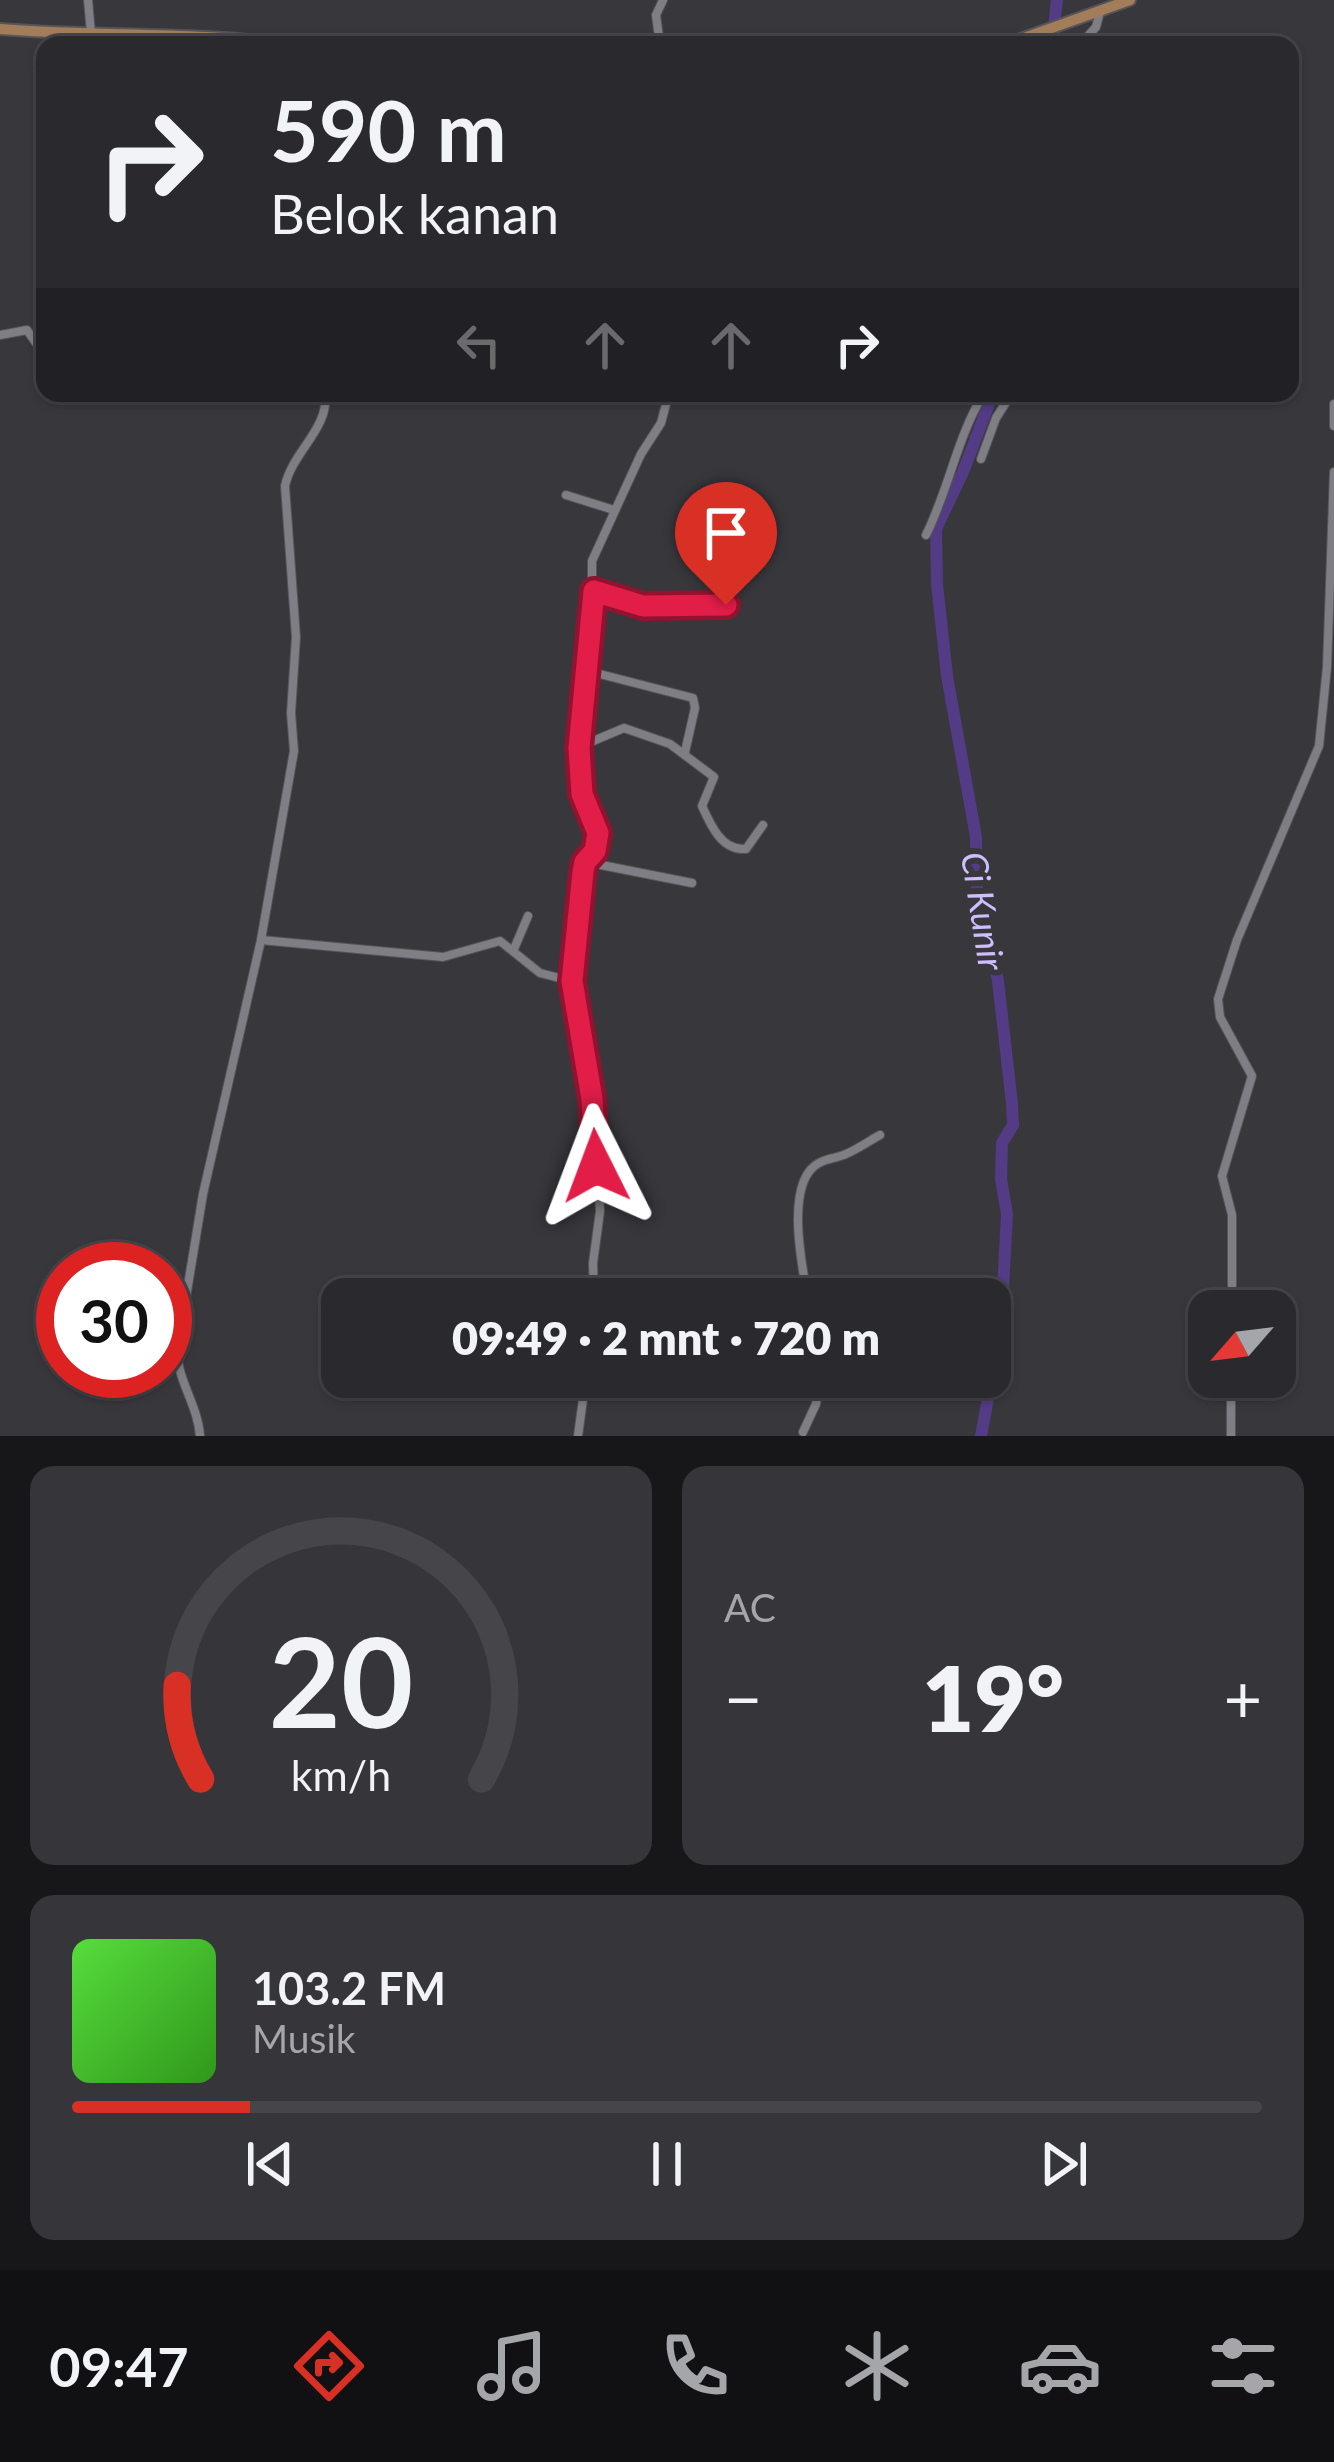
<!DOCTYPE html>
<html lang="id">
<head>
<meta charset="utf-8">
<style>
  :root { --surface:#2a292d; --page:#363539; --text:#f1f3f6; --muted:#a5a6aa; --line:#464549; --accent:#d93025 }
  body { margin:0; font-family:Lato,sans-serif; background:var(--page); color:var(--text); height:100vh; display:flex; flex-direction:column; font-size:45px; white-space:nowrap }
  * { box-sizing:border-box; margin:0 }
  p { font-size:39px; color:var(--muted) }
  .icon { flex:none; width:66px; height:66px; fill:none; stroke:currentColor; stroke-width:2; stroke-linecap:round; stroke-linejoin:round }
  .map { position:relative; height:1436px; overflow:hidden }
  .side { display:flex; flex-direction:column; gap:30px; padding:30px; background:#171719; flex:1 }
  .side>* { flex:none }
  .banner { position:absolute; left:36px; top:36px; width:1263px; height:366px; border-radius:24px; box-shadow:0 3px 9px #0004,0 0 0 3px var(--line); background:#2a292d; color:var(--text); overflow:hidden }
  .needle { width:78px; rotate:242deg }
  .tools { position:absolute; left:1188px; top:1290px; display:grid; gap:24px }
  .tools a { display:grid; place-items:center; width:108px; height:108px; border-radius:24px; background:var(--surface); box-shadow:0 3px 9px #0004,0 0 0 3px var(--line); font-size:60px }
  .speed { position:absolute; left:36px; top:1242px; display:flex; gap:24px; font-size:60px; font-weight:700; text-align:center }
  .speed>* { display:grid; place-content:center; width:156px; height:156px; border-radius:50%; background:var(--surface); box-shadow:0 3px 9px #0004,0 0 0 3px var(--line); line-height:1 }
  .speed .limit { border:18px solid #d22; background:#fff; color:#111 }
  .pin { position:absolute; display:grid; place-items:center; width:102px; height:102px; color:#fff; margin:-123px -51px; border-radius:50% 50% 50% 0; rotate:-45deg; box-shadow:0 0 12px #0007 }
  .pin .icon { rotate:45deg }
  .me { position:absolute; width:132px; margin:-66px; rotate:357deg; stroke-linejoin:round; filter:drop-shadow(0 0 9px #0008) }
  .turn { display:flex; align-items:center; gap:42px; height:252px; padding:0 36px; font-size:54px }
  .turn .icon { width:156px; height:156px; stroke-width:2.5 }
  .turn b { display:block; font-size:84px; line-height:102px }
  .lanes { display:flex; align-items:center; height:114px; padding:0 36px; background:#0003; justify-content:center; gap:60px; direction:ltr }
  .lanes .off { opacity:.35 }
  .big { font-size:90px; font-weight:800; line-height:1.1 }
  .side .card { flex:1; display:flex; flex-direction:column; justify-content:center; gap:18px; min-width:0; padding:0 42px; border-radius:24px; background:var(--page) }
  .side .dial { align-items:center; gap:0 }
  .dial svg { height:312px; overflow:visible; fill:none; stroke:var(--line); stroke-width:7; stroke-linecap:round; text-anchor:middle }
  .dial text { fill:var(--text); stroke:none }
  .song { display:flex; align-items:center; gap:36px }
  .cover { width:144px; height:144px; border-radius:18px; background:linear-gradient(135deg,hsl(110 70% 55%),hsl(110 70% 35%)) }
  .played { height:12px; border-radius:6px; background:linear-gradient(90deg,var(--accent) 15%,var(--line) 15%) }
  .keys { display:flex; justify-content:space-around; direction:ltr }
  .heat { display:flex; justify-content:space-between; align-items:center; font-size:66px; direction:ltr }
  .side .tiles { flex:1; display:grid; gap:30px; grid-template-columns:1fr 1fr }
  .card:last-child { grid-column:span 2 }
  .trip { position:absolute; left:321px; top:1278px; width:690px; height:120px; border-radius:24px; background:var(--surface); box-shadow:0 3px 9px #0004,0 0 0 3px var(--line); font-weight:800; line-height:120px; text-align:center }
  .tabs { display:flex; height:192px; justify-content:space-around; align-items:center; background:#111012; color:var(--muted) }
  .tabs .icon { width:84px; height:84px }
  .tabs .on { color:var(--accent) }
  .tabs b { font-size:54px; color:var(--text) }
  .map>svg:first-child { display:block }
</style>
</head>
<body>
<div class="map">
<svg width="1334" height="1436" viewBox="0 0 1334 1436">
  <rect width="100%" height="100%" fill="#38373c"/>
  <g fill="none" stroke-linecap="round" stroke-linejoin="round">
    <g stroke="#533b86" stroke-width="12">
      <polyline points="1052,45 1057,0"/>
      <polyline points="981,1436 1001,1328 1007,1214 1001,1179 1002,1143 1013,1125 1012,1104 998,981 977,888 976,837 947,676 937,584 936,529 963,472 993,393"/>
    </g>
    <defs>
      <g id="minor">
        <polyline points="88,0 91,33"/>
        <polyline points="660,45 656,15 663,0"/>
        <polyline points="1080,45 1096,27 1100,12"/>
        <polyline points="0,335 27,330 45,356"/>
        <polyline points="1334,404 1334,426"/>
        <polyline points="981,459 996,418 1012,393"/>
        <polyline points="566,495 614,510"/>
        <path d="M926,535C949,489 957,437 984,393"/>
        <polyline points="594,591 643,606 720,607 726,605 734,588"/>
        <polyline points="588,671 693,698 695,708 685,752"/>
        <path d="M579,747L624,728L670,744L714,777L702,806C711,826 722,851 746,849L763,825"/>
        <polyline points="586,862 692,883"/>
        <polyline points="261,940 443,957 500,941 540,973 571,981"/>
        <polyline points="514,949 528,916"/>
        <path d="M594,1299L593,1263L600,1211L593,1099L571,981L585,862C611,834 583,803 580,771L592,635V561L641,454L661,423L669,393"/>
        <path d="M808,1299C802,1267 784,1181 819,1163C827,1158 838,1158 846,1154C858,1149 869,1141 880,1135"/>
        <polyline points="1232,1311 1232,1215 1222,1176 1252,1076 1220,1017 1218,999 1237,940 1319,746 1327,667 1334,472"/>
        <polyline points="803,1432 816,1404 821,1377"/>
        <path d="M200,1436C198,1406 178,1381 177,1352L203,1194L261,940L294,751L291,713L296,637L285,486C292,452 330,428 325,393"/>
        <polyline points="578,1436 586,1377"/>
        <polyline points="1231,1436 1231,1377"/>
      </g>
      <g id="major">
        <path d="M0,29C97,37 195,31 292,45"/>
        <polyline points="1004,45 1130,0"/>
      </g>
    </defs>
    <use href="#minor" stroke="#555459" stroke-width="10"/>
    <use href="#major" stroke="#555459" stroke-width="14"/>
    <use href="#minor" stroke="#7f7e84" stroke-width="8"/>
    <use href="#major" stroke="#a37d5a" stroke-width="10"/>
  </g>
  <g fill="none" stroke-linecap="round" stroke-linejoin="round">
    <defs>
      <polyline id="route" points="596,1166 592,1099 572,981 583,872 585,862 595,851 598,833 582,794 579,748 594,591 643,606 726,605"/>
    </defs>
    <use href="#route" stroke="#92132f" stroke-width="30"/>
    <use href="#route" stroke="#e11d48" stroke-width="21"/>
  </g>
  <g text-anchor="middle" stroke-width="12" stroke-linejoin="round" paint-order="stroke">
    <g font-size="36" font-style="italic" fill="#cebeff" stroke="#38373c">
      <text transform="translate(983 911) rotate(81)" y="13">Ci Kunir</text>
    </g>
  </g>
</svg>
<div class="tools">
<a><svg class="needle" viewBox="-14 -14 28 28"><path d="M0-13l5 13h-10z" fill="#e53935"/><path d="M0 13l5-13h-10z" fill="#a5a6aa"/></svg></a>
</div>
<div class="speed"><div class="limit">30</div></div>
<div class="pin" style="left:726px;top:605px;background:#d93025"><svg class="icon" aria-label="arrive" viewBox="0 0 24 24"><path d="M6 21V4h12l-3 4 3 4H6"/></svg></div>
<svg class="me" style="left:596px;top:1166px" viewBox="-20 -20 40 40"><path d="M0-17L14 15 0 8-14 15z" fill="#e11d48" stroke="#fff" stroke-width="4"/></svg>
<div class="trip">09:49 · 2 mnt · 720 m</div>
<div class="banner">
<div class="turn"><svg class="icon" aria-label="right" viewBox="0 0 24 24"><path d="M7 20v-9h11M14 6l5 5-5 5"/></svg><div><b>590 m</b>Belok kanan</div></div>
<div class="lanes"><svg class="icon off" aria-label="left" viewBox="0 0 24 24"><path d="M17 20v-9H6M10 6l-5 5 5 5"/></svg><svg class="icon off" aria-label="ahead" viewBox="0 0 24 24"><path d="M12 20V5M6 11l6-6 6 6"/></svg><svg class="icon off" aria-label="ahead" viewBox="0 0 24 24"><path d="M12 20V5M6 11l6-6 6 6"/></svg><svg class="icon" aria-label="right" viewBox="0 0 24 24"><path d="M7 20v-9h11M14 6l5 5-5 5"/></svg></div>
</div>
</div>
<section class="side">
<div class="tiles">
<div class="card dial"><svg viewBox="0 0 100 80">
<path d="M14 69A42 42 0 1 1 86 69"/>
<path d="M14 69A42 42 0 0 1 8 45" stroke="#d93025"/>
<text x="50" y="56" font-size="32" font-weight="700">20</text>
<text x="50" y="72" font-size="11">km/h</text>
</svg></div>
<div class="card"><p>AC</p>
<div class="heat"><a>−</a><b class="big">19°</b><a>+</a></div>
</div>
<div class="card">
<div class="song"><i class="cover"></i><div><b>103.2 FM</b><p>Musik</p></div></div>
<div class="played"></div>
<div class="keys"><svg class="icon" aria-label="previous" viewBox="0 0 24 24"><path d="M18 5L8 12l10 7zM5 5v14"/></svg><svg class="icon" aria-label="pause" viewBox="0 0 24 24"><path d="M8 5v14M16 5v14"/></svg><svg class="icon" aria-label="next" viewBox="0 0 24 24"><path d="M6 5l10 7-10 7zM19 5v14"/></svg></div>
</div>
</div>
</section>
<nav class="tabs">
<b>09:47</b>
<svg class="icon on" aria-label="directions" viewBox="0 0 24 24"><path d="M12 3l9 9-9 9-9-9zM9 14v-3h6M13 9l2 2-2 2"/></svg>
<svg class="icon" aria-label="music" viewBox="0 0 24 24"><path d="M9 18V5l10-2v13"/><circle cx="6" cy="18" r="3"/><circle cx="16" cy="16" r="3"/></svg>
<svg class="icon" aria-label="phone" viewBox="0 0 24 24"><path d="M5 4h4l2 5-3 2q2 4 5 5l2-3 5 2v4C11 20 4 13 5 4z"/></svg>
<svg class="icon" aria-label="climate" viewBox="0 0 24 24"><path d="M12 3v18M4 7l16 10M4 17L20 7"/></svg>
<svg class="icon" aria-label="car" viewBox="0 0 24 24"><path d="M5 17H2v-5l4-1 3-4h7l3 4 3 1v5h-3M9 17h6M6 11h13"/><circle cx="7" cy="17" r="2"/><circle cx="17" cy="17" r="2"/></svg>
<svg class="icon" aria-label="filters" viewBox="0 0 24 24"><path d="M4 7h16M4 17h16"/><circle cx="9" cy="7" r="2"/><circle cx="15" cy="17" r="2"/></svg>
</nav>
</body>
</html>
